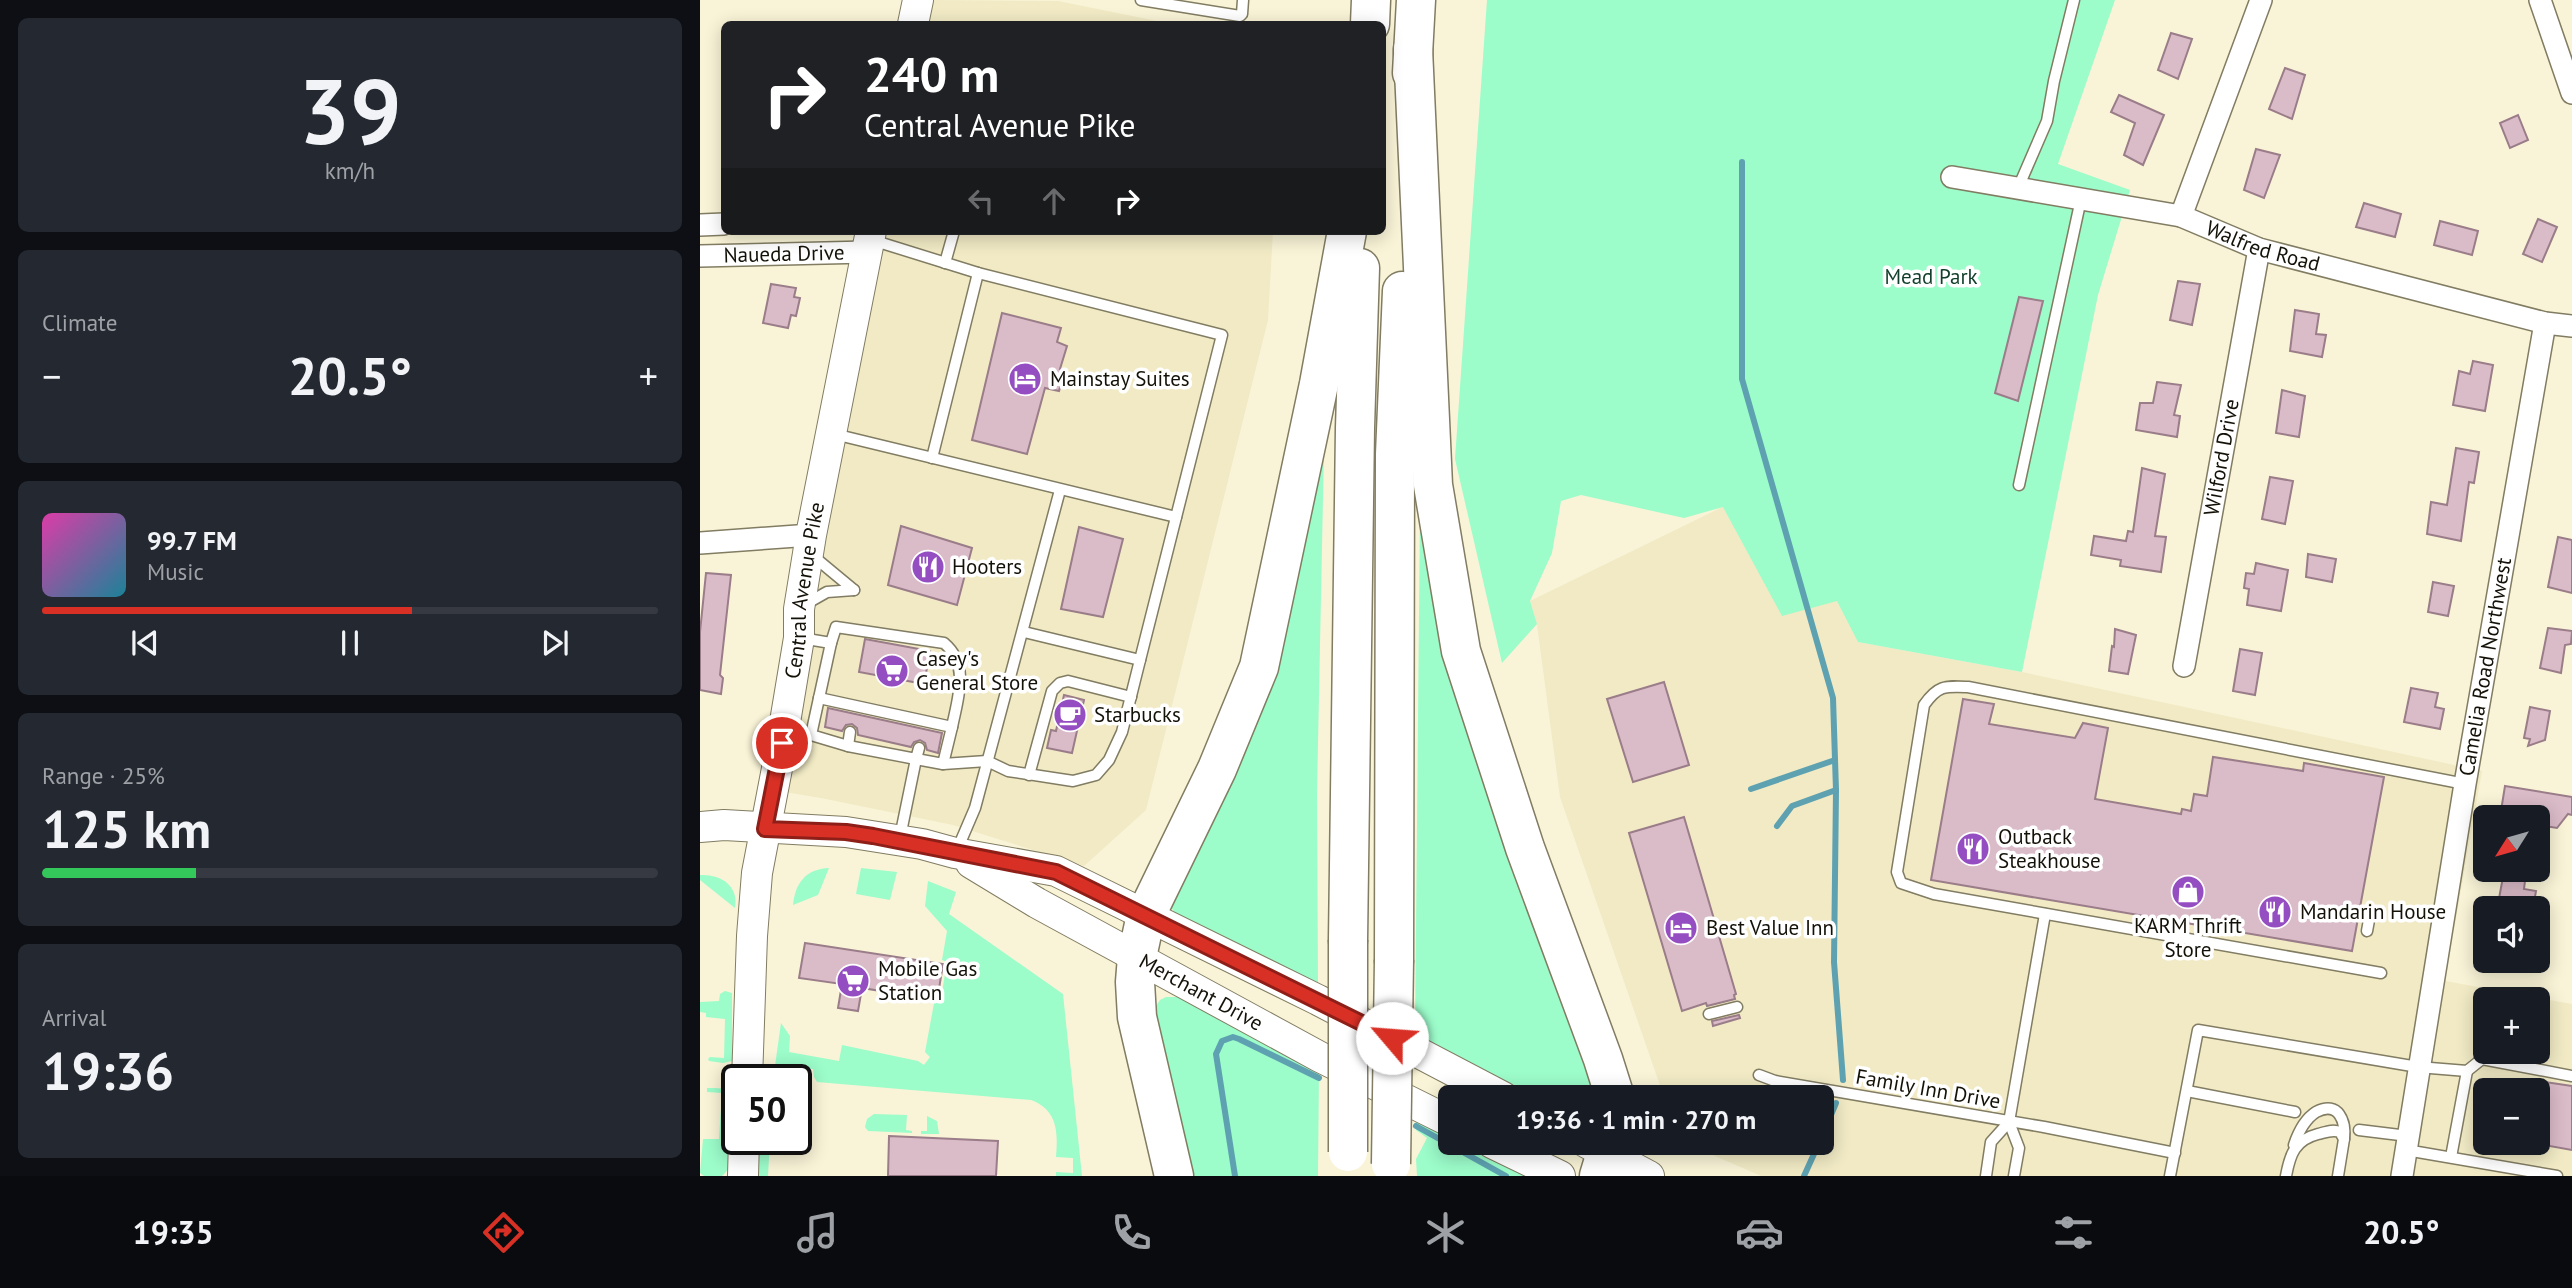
<!DOCTYPE html>
<html lang="en">
<head>
<meta charset="utf-8">
<style>
  :root { --surface:#171b24; --page:#242831; --text:#f1f3f6; --muted:#9ea1a6; --line:#363941; --accent:#d93025 }
  body { margin:0; font-family:"PT Sans",sans-serif; background:var(--page); color:var(--text); height:100vh; display:flex; flex-direction:column; font-size:26px; white-space:nowrap }
  * { box-sizing:border-box; margin:0 }
  p { font-size:23px; color:var(--muted) }
  .icon { flex:none; width:38px; height:38px; fill:none; stroke:currentColor; stroke-width:2; stroke-linecap:round; stroke-linejoin:round }
  .map { position:relative; flex:1; overflow:hidden }
  .details { display:flex; flex-direction:column; gap:18px; padding:18px; background:#0d0f14; width:700px }
  .details>* { flex:none }
  .top-card { position:absolute; left:21px; top:21px; width:665px; height:214px; border-radius:10px; box-shadow:0 4px 18px #0003; background:#202124; color:#fff; overflow:hidden }
  .needle { width:46px; rotate:233deg }
  .fabs { position:absolute; left:1773px; top:805px; display:grid; gap:14px }
  .fabs a { display:grid; place-items:center; width:77px; height:77px; border-radius:10px; background:var(--surface); box-shadow:0 4px 18px #0003; font-size:35px }
  .speed { position:absolute; left:21px; top:1064px; display:flex; gap:14px; font-size:35px; font-weight:700; text-align:center }
  .speed>* { display:grid; place-content:center; width:91px; height:91px; border-radius:50%; background:var(--surface); box-shadow:0 4px 18px #0003; line-height:1 }
  .speed .limit { border:4px solid #111; border-radius:10px; background:#fff; color:#111 }
  .pin { position:absolute; display:grid; place-items:center; width:60px; height:60px; color:#fff; margin:-30px; border:4px solid #fff; border-radius:50%; box-shadow:0 2px 7px #0007 }
  .me { position:absolute; width:77px; margin:-38px; rotate:297deg; stroke-linejoin:round; filter:drop-shadow(0 0 5px #0008) }
  .turn { display:flex; align-items:center; gap:24px; height:147px; padding:0 28px; font-size:32px }
  .turn .icon { width:91px; height:91px; stroke-width:2.5 }
  .turn b { display:block; font-size:49px; line-height:60px }
  .lanes { display:flex; align-items:center; height:66px; padding:0 28px; background:#0003; justify-content:center; gap:35px; direction:ltr }
  .lanes .off { opacity:.35 }
  .big { font-size:52px; font-weight:800; line-height:1.1 }
  .details .widget { flex:1; display:flex; flex-direction:column; justify-content:center; gap:10px; min-width:0; padding:0 24px; border-radius:10px; background:var(--page) }
  .details .dial { align-items:center; gap:0 }
  .dial b { font-size:91px; line-height:1 }
  .song { display:flex; align-items:center; gap:21px }
  .cover { width:84px; height:84px; border-radius:10px; background:linear-gradient(135deg,hsl(320 70% 55%),hsl(190 70% 35%)) }
  .played { height:7px; border-radius:4px; background:linear-gradient(90deg,var(--accent) 60%,var(--line) 60%) }
  .keys { display:flex; justify-content:space-around; direction:ltr }
  .heat { display:flex; justify-content:space-between; align-items:center; font-size:38px; direction:ltr }
  .charge { height:10px; border-radius:5px; background:linear-gradient(90deg,#34c759 25%,var(--line) 0) }
  .trip { position:absolute; left:738px; top:1085px; width:396px; height:70px; border-radius:10px; background:var(--surface); box-shadow:0 4px 18px #0003; font-weight:800; line-height:70px; text-align:center }
  .menu { display:flex; height:112px; justify-content:space-around; align-items:center; background:#090b0e; color:var(--muted) }
  .menu .icon { width:49px; height:49px }
  .menu .current { color:var(--accent) }
  .menu b { font-size:32px; color:var(--text) }
  main { display:flex; flex:1; min-height:0 }
  .map>svg:first-child { display:block }
</style>
</head>
<body>
<main>
<section class="details">
<div class="widget dial"><b>39</b><p>km/h</p></div>
<div class="widget"><p>Climate</p>
<div class="heat"><a>−</a><b class="big">20.5°</b><a>+</a></div>
</div>
<div class="widget">
<div class="song"><i class="cover"></i><div><b>99.7 FM</b><p>Music</p></div></div>
<div class="played"></div>
<div class="keys"><svg class="icon" aria-label="previous" viewBox="0 0 24 24"><path d="M18 5L8 12l10 7zM5 5v14"/></svg><svg class="icon" aria-label="pause" viewBox="0 0 24 24"><path d="M8 5v14M16 5v14"/></svg><svg class="icon" aria-label="next" viewBox="0 0 24 24"><path d="M6 5l10 7-10 7zM19 5v14"/></svg></div>
</div>
<div class="widget"><p>Range · 25%</p><b class="big">125 km</b><div class="charge"></div></div>
<div class="widget"><p>Arrival</p><b class="big">19:36</b></div>
</section>
<div class="map">
<svg width="1872" height="1176" viewBox="0 0 1872 1176">
  <rect width="100%" height="100%" fill="#f9f4d7"/>
  <g fill="#f1eac5" fill-rule="evenodd">
    <polygon points="228,0 358,1 472,24 223,24"/>
    <polygon points="182,231 573,231 568,320 446,810 384,866 253,825 121,798 85,792 123,526"/>
    <path d="M1098,470L1158,642L1322,672L1782,771L1745,981L1872,1004V1176H1061L985,1143H1122V1097H964L860,797L837,625L830,601ZM1785,999H1838V1052H1785ZM1785,1090H1838V1143H1785Z"/>
  </g>
  <g fill="#9cfcca">
    <polygon points="787,0 1415,0 1358,164 1430,190 1398,295 1322,672 1158,642 1137,601 1082,616 1023,507 984,518 881,495 861,501 852,553 830,601 837,624 802,663 755,459"/>
    <polygon points="624,449 617,793 618,987 474,912 470,905 520,807 562,705"/>
    <polygon points="720,508 899,1097 838,1097 715,1036"/>
    <path d="M129,868L118,895L93,905C95,883 106,869 129,868Z"/>
    <polygon points="161,868 197,872 190,900 156,894"/>
    <path d="M0,875C20,874 39,885 35,908L0,880Z"/>
    <path d="M228,881L256,892L249,914L363,994L382,1176H356V1172L373,1173V1158L356,1157C358,1133 358,1110 331,1100L117,1082L114,1077L113,1069L90,1068L89,1080H73L81,1023L90,1036L89,1052L139,1061L142,1045L218,1061L224,1065L230,1057L225,1052L235,998H241L247,962L242,960L247,931L225,906Z"/>
    <polygon points="25,991 32,993 32,1061 23,1063 9,1061 8,1059 10,1057 24,1058 25,1019 6,1017 6,1013 0,1012 0,1002 19,1001 20,994"/>
    <polygon points="466,997 477,997 619,1071 618,1176 488,1176 452,1012 460,1000"/>
    <polygon points="1002,1087 1054,1095 1053,1097 1001,1097"/>
    <path d="M7,1088C21,1088 32,1087 36,1102C35,1122 38,1165 22,1176H4L0,1173L3,1139H19L22,1093L7,1092Z"/>
    <polygon points="174,1114 207,1115 206,1130 212,1131 212,1133 168,1131 165,1127 167,1119"/>
    <polygon points="227,1116 237,1121 239,1134 221,1134 221,1131 227,1131"/>
    <polygon points="716,1119 751,1137 751,1143 762,1143 825,1176 717,1176 716,1159 727,1138 716,1130"/>
    <polygon points="59,1139 70,1139 68,1176 54,1176"/>
  </g>
  <g fill="none" stroke-linecap="round" stroke-linejoin="round">
    <g stroke="#5ea2b1" stroke-width="6">
      <polyline points="1042,162 1042,379 1133,698 1136,790 1134,962 1143,1080"/>
      <polyline points="1051,789 1135,760"/>
      <polyline points="1077,826 1092,806 1136,790"/>
      <polyline points="716,1126 806,1176"/>
      <polyline points="1122,1136 1136,1103"/>
      <polyline points="535,1176 516,1054 522,1041 533,1037 539,1039 619,1078"/>
      <polyline points="1104,1176 1119,1143"/>
    </g>
  </g>
  <g fill="#dabbc8" stroke="#9a7d89" stroke-width="2">
    <polygon points="1471,33 1492,39 1478,79 1458,70"/>
    <polygon points="1585,68 1605,75 1592,119 1569,109"/>
    <polygon points="1419,95 1464,115 1443,165 1424,155 1435,123 1411,112"/>
    <polygon points="1818,115 1828,140 1810,148 1800,123"/>
    <polygon points="1556,149 1580,155 1564,198 1544,190"/>
    <polygon points="1664,203 1701,214 1695,237 1656,227"/>
    <polygon points="1838,219 1857,227 1842,262 1823,254"/>
    <polygon points="1740,221 1778,231 1772,255 1734,245"/>
    <polygon points="1478,281 1500,284 1492,325 1470,320"/>
    <polygon points="71,284 96,288 94,297 100,298 96,316 91,315 88,328 63,323"/>
    <polygon points="1319,297 1343,301 1318,401 1295,393"/>
    <polygon points="1595,310 1619,314 1616,334 1626,335 1622,357 1590,351"/>
    <polygon points="302,313 361,328 357,342 367,346 360,369 365,370 359,391 345,388 327,454 272,440"/>
    <polygon points="1773,361 1793,365 1785,411 1753,405 1759,371 1770,374"/>
    <polygon points="1457,382 1481,385 1474,415 1480,416 1477,437 1436,430 1440,403 1453,403"/>
    <polygon points="1582,390 1605,396 1599,437 1576,433"/>
    <polygon points="1756,448 1779,452 1774,483 1769,482 1761,541 1727,534 1731,502 1747,505"/>
    <polygon points="1442,468 1465,474 1455,536 1466,537 1461,572 1420,566 1421,560 1391,555 1394,536 1426,541 1428,531 1433,532"/>
    <polygon points="1570,477 1593,481 1585,524 1562,519"/>
    <polygon points="201,526 272,548 257,605 188,585"/>
    <polygon points="379,527 423,539 403,617 361,609"/>
    <polygon points="1858,537 1872,540 1872,593 1848,587"/>
    <polygon points="1608,554 1636,559 1632,582 1606,577"/>
    <polygon points="1556,563 1588,570 1581,611 1547,605 1549,589 1544,588 1546,573 1554,574"/>
    <polygon points="6,573 31,575 20,675 23,678 21,694 0,690 0,632"/>
    <polygon points="1733,582 1754,586 1748,616 1728,612"/>
    <polygon points="1848,628 1872,631 1871,644 1865,645 1861,673 1840,668"/>
    <polygon points="1415,629 1436,635 1428,674 1409,671 1412,646 1414,647"/>
    <polygon points="165,639 230,651 224,684 159,672"/>
    <polygon points="1540,649 1562,653 1555,695 1533,691"/>
    <polygon points="964,682 989,765 933,782 907,699"/>
    <polygon points="1711,688 1738,693 1735,707 1744,709 1740,729 1704,722"/>
    <polygon points="364,695 384,700 372,753 347,748 351,730 356,731"/>
    <polygon points="1263,699 1294,704 1289,724 1375,738 1383,723 1408,728 1395,799 1481,814 1482,809 1491,811 1494,794 1507,796 1513,757 1603,771 1604,763 1684,777 1652,951 1231,880"/>
    <polygon points="1830,707 1850,711 1845,740 1828,746 1830,739 1824,738"/>
    <polygon points="128,708 242,733 238,753 227,750 225,743 220,740 214,742 211,747 158,735 157,728 152,724 146,725 142,731 125,727"/>
    <polygon points="1805,786 1872,797 1872,815 1868,814 1857,828 1838,825 1838,817 1800,817"/>
    <polygon points="984,817 1036,994 1034,995 1035,999 1007,1006 1006,1003 982,1011 929,833"/>
    <polygon points="1803,877 1825,881 1824,889 1836,891 1833,908 1798,904"/>
    <polygon points="105,943 243,964 238,995 206,990 205,995 162,988 158,1011 138,1008 142,984 99,978"/>
    <polygon points="1039,1015 1040,1018 1013,1026 1012,1021"/>
    <polygon points="1838,1081 1872,1086 1872,1150 1838,1144"/>
    <polygon points="189,1136 298,1141 296,1176 188,1176"/>
  </g>
  <g fill="none" stroke-linecap="round" stroke-linejoin="round">
    <defs>
      <g id="service">
        <polyline points="441,0 540,16 542,14 543,0"/>
        <polyline points="1318,188 1347,121 1354,81 1374,0"/>
        <polyline points="172,240 278,273 232,458"/>
        <polyline points="245,263 254,231"/>
        <polyline points="278,273 522,335 440,660"/>
        <polyline points="134,434 476,517"/>
        <polyline points="1319,485 1381,199"/>
        <polyline points="113,556 154,590"/>
        <polyline points="104,605 127,592 154,590"/>
        <polyline points="101,638 131,643 111,735 148,746 216,759 219,748"/>
        <path d="M131,643L136,627L244,643C270,665 258,697 252,727"/>
        <polyline points="119,698 252,727 243,764"/>
        <polyline points="148,746 150,732"/>
        <polyline points="329,775 352,691 360,683 368,681 431,697"/>
        <polyline points="200,837 216,759 243,764 287,761 308,771 373,781 396,775 409,760 422,732 440,660 324,632"/>
        <polyline points="257,850 275,808 360,490"/>
        <polyline points="1667,931 1669,920"/>
        <path d="M1681,973L1234,894L1201,883L1197,872L1224,705C1238,685 1245,686 1268,687L1765,784"/>
        <polyline points="1009,1014 1037,1007"/>
        <polyline points="1059,1075 1075,1081 1344,1127 1475,1153"/>
        <polyline points="1487,1091 1595,1112"/>
        <polyline points="1309,1122 1345,914"/>
        <polyline points="1309,1122 1319,1148 1314,1176"/>
        <polyline points="1659,1130 1708,1136"/>
        <path d="M1594,1145C1598,1133 1605,1119 1616,1112C1639,1100 1646,1122 1644,1139"/>
        <polyline points="1706,1150 1857,1176"/>
        <polyline points="1751,1157 1767,1071"/>
        <polyline points="1286,1176 1291,1142 1309,1122"/>
        <polyline points="1470,1176 1498,1030 1718,1067 1767,1071 1782,1059 1872,1076"/>
        <path d="M1586,1176C1590,1154 1595,1140 1618,1134C1626,1132 1633,1129 1640,1132L1644,1139L1638,1176"/>
      </g>
      <g id="minor">
        <polyline points="1840,0 1872,93"/>
        <path id="s1" d="M1252,177L1481,216L1559,249L1845,323L1872,326"/>
        <polyline points="1481,216 1561,0"/>
        <polyline points="0,225 24,224"/>
        <path id="s2" d="M0,256L167,252"/>
        <polyline points="0,543 111,535"/>
        <path id="s3" d="M1484,666L1559,249"/>
        <path id="s4" d="M1702,1176L1765,784L1845,323"/>
      </g>
      <g id="secondary">
        <polyline points="213,24 218,0"/>
        <polyline points="0,827 24,825 146,832 222,844 255,853 356,871 618,1000 803,1097"/>
        <path id="s5" d="M271,863L337,903L620,1057L751,1122"/>
        <path id="s6" d="M47,1080L52,936L57,873L79,758L99,638V609L111,535L171,231"/>
        <polyline points="792,1143 860,1176"/>
        <polyline points="887,1143 949,1176"/>
        <polyline points="43,1176 44,1139"/>
      </g>
      <g id="motorway">
        <polyline points="670,24 671,0"/>
        <polyline points="713,49 733,485 761,651 825,848 903,1059 915,1097"/>
        <polyline points="712,73 716,0"/>
        <polyline points="648,940 655,428 660,268"/>
        <polyline points="694,960 695,454 702,291"/>
        <polyline points="474,1176 437,1017 435,982 437,957 446,915 517,769 559,667 619,384 647,231"/>
        <polyline points="899,1176 909,1143"/>
      </g>
    </defs>
    <use href="#service" stroke="#817c62" stroke-width="13"/>
    <use href="#minor" stroke="#817c62" stroke-width="24"/>
    <use href="#secondary" stroke="#817c62" stroke-width="32"/>
    <use href="#motorway" stroke="#817c62" stroke-width="41"/>
    <use href="#service" stroke="#fff" stroke-width="10"/>
    <use href="#minor" stroke="#fff" stroke-width="21"/>
    <use href="#secondary" stroke="#fff" stroke-width="30"/>
    <use href="#motorway" stroke="#fff" stroke-width="38"/>
    <defs>
      <g id="motorway-bridge">
        <polyline points="648,940 648,1152"/>
        <polyline points="691,1164 694,960"/>
      </g>
    </defs>
    <use href="#motorway-bridge" stroke="#817c62" stroke-width="41" stroke-linecap="butt"/>
    <use href="#motorway-bridge" stroke="#fff" stroke-width="38"/>
  </g>
  <g fill="none" stroke-linecap="round" stroke-linejoin="round">
    <defs>
      <polyline id="route" points="82,743 65,829 146,832 173,836 356,872 692,1038"/>
    </defs>
    <use href="#route" stroke="#8d1f18" stroke-width="18"/>
    <use href="#route" stroke="#d93025" stroke-width="12"/>
  </g>
  <defs>
    <symbol id="hotel-disc" viewBox="-11 -11 22 22"><circle r="9.5" fill="#954ec1" stroke="#fff"/><path d="M-6-4.5h1.5V1H6V5H4.5V3h-9V5H-6ZM-4 0a1.8 1.8 0 1 1 3.6 0ZM.5 0V-2.5h3Q6-2.5 6 0Z" fill="#fff"/></symbol>
    <symbol id="restaurant-disc" viewBox="-11 -11 22 22"><circle r="9.5" fill="#954ec1" stroke="#fff"/><path d="M-5-6h1v4h1v-4h1v4h1v-4h1v5L-1.5 .5V6h-2V.5L-5-1ZM5-6V6H3V1.5H1.5Q1.5-4 5-6Z" fill="#fff"/></symbol>
    <symbol id="supermarket-disc" viewBox="-11 -11 22 22"><circle r="9.5" fill="#954ec1" stroke="#fff"/><path d="M-6-5.5h2.5l.6 2H6L4.5 2H-2.5L-4.4-4H-6ZM-1.5 3.2a1.3 1.3 0 1 0 .1 0ZM3 3.2a1.3 1.3 0 1 0 .1 0Z" fill="#fff"/></symbol>
    <symbol id="cafe-disc" viewBox="-11 -11 22 22"><circle r="9.5" fill="#954ec1" stroke="#fff"/><path d="M-5.5-4.5H6V0H3Q3 3.5 0 3.5H-2.5Q-5.5 3.5-5.5 0ZM3-3.2v2h1.7v-2ZM-6 4.5H4V6H-6Z" fill="#fff"/></symbol>
    <symbol id="shop-disc" viewBox="-11 -11 22 22"><circle r="9.5" fill="#954ec1" stroke="#fff"/><path d="M-5-2.5h2.3a2.7 3.5 0 0 1 5.4 0H5L5.5 6h-11ZM-1.5-2.5h3a1.5 2.3 0 0 0-3 0Z" fill="#fff"/></symbol>
  </defs>
  <g fill-rule="evenodd">
    <use href="#hotel-disc" x="306" y="360" width="38" height="38"/>
    <use href="#restaurant-disc" x="209" y="548" width="38" height="38"/>
    <use href="#supermarket-disc" x="173" y="652" width="38" height="38"/>
    <use href="#cafe-disc" x="351" y="696" width="38" height="38"/>
    <use href="#restaurant-disc" x="1254" y="830" width="38" height="38"/>
    <use href="#shop-disc" x="1469" y="873" width="38" height="38"/>
    <use href="#restaurant-disc" x="1556" y="893" width="38" height="38"/>
    <use href="#hotel-disc" x="962" y="909" width="38" height="38"/>
    <use href="#supermarket-disc" x="134" y="962" width="38" height="38"/>
  </g>
  <g text-anchor="middle" stroke-width="7" stroke-linejoin="round" paint-order="stroke">
    <g font-size="21" fill="#141208" stroke="#fff">
      <text dy="7" stroke="none"><textPath href="#s1" startOffset="320">Walfred Road</textPath></text>
      <text dy="7" stroke="none"><textPath href="#s2" startOffset="84">Naueda Drive</textPath></text>
      <text dy="7" stroke="none"><textPath href="#s3" startOffset="212">Wilford Drive</textPath></text>
      <text dy="7" stroke="none"><textPath href="#s6" startOffset="494">Central Avenue Pike</textPath></text>
      <text dy="7" stroke="none"><textPath href="#s4" startOffset="516">Camelia Road Northwest</textPath></text>
      <text dy="7" stroke="none"><textPath href="#s5" startOffset="264">Merchant Drive</textPath></text>
      <text transform="translate(1228 1089) rotate(10)" y="7">Family Inn Drive</text>
    </g>
    <g font-size="21" fill="#123f2b" stroke="#fff">
      <text x="1231" y="284">Mead Park</text>
    </g>
    <g font-size="21" fill="#141208" stroke="#fff" text-anchor="start">
      <text x="350" y="386">Mainstay Suites</text>
      <text x="252" y="574">Hooters</text>
      <text x="216" y="666">Casey's<tspan x="216" dy="24">General Store</tspan></text>
      <text x="394" y="722">Starbucks</text>
      <text x="1298" y="844">Outback<tspan x="1298" dy="24">Steakhouse</tspan></text>
      <text x="1600" y="919">Mandarin House</text>
      <text x="1488" y="933" text-anchor="middle">KARM Thrift<tspan x="1488" dy="24">Store</tspan></text>
      <text x="1006" y="935">Best Value Inn</text>
      <text x="178" y="976">Mobile Gas<tspan x="178" dy="24">Station</tspan></text>
    </g>
  </g>
</svg>
<div class="fabs">
<a><svg class="needle" viewBox="-14 -14 28 28"><path d="M0-13l5 13h-10z" fill="#e53935"/><path d="M0 13l5-13h-10z" fill="#9ea1a6"/></svg></a>
<a><svg class="icon" aria-label="sound" viewBox="0 0 24 24"><path d="M4 9h4l5-4v14l-5-4H4zM17 9q2 3 0 6"/></svg></a>
<a>+</a>
<a>−</a>
</div>
<div class="speed"><div class="limit">50</div></div>
<div class="pin" style="left:82px;top:743px;background:#d93025"><svg class="icon" aria-label="arrive" viewBox="0 0 24 24"><path d="M6 21V4h12l-3 4 3 4H6"/></svg></div>
<svg class="me" style="left:692px;top:1038px" viewBox="-20 -20 40 40"><circle r="19" fill="#fff"/><path d="M0-13L10 11 0 6-10 11z" fill="#d93025"/></svg>
<div class="trip">19:36 · 1 min · 270 m</div>
<div class="top-card">
<div class="turn"><svg class="icon" aria-label="right" viewBox="0 0 24 24"><path d="M7 20v-9h11M14 6l5 5-5 5"/></svg><div><b>240 m</b>Central Avenue Pike</div></div>
<div class="lanes"><svg class="icon off" aria-label="left" viewBox="0 0 24 24"><path d="M17 20v-9H6M10 6l-5 5 5 5"/></svg><svg class="icon off" aria-label="ahead" viewBox="0 0 24 24"><path d="M12 20V5M6 11l6-6 6 6"/></svg><svg class="icon" aria-label="right" viewBox="0 0 24 24"><path d="M7 20v-9h11M14 6l5 5-5 5"/></svg></div>
</div>
</div>
</main>
<nav class="menu">
<b>19:35</b>
<svg class="icon current" aria-label="directions" viewBox="0 0 24 24"><path d="M12 3l9 9-9 9-9-9zM9 14v-3h6M13 9l2 2-2 2"/></svg>
<svg class="icon" aria-label="music" viewBox="0 0 24 24"><path d="M9 18V5l10-2v13"/><circle cx="6" cy="18" r="3"/><circle cx="16" cy="16" r="3"/></svg>
<svg class="icon" aria-label="phone" viewBox="0 0 24 24"><path d="M5 4h4l2 5-3 2q2 4 5 5l2-3 5 2v4C11 20 4 13 5 4z"/></svg>
<svg class="icon" aria-label="climate" viewBox="0 0 24 24"><path d="M12 3v18M4 7l16 10M4 17L20 7"/></svg>
<svg class="icon" aria-label="car" viewBox="0 0 24 24"><path d="M5 17H2v-5l4-1 3-4h7l3 4 3 1v5h-3M9 17h6M6 11h13"/><circle cx="7" cy="17" r="2"/><circle cx="17" cy="17" r="2"/></svg>
<svg class="icon" aria-label="filters" viewBox="0 0 24 24"><path d="M4 7h16M4 17h16"/><circle cx="9" cy="7" r="2"/><circle cx="15" cy="17" r="2"/></svg>
<b>20.5°</b>
</nav>
</body>
</html>
